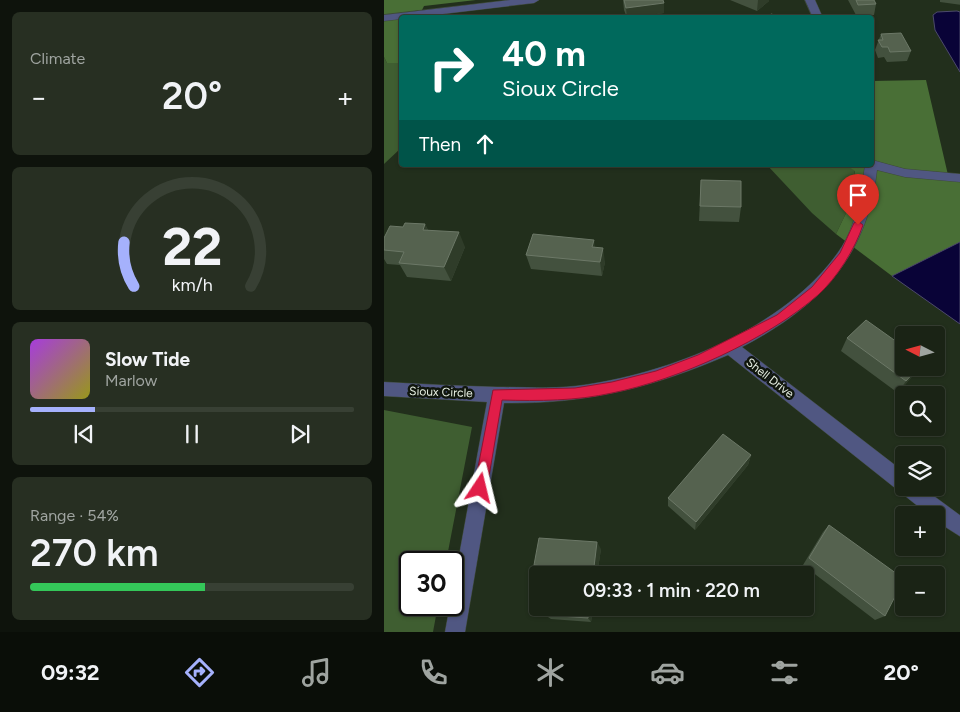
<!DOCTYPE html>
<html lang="en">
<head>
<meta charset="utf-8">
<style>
  :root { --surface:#1a2315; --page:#272f22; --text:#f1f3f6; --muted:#9fa4a0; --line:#384034; --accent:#a5b1fc }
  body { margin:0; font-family:Figtree,sans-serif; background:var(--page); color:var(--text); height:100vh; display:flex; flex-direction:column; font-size:19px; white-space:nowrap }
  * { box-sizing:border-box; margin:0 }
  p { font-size:16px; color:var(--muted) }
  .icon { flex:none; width:28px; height:28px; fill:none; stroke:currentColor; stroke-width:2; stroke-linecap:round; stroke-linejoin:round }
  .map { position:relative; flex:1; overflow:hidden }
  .details { display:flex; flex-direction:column; gap:12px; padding:12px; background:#0e130c; width:384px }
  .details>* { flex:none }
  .hud { position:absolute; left:15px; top:15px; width:475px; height:152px; border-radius:5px; box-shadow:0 1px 4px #0004,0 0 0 1px var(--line); background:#00695c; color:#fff; overflow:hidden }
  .needle { width:32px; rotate:276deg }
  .fabs { position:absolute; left:511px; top:326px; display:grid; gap:10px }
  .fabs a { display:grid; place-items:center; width:50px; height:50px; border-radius:5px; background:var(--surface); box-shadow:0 1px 4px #0004,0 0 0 1px var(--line); font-size:25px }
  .speed { position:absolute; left:15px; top:551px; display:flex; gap:10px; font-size:25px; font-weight:700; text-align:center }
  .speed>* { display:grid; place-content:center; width:65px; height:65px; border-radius:50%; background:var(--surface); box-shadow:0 1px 4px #0004,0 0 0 1px var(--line); line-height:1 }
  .speed .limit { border:2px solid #111; border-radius:8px; background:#fff; color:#111 }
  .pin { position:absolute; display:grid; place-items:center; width:42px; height:42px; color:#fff; margin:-51px -21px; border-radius:50% 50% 50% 0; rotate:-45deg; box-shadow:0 0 5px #0007 }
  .pin .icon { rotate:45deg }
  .me { position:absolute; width:55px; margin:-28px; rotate:10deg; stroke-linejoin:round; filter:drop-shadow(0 0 4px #0008) }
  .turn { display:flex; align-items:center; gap:18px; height:105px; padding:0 20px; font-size:22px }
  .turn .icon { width:65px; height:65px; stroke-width:2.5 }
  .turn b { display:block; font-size:35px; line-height:42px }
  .then { display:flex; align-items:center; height:48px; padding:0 20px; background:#0003; gap:10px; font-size:19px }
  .big { font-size:38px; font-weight:600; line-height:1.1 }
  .details .card { flex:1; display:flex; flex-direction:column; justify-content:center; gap:8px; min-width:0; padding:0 18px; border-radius:8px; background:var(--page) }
  .details .dial { align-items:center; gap:0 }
  .dial svg { height:130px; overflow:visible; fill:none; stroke:var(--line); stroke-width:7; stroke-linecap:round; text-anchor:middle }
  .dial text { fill:var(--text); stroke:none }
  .song { display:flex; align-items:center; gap:15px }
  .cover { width:60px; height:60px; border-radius:8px; background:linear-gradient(135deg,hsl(280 70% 55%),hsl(60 70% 35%)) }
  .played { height:5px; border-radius:2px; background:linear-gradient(90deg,var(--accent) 20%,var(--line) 20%) }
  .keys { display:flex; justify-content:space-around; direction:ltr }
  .heat { display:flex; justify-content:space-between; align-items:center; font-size:28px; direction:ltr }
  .charge { height:8px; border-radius:4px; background:linear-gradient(90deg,#34c759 54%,var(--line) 0) }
  .trip { position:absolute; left:145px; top:566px; width:285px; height:50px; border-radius:5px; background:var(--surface); box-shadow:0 1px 4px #0004,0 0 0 1px var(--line); font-weight:600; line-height:50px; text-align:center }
  .tabs { display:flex; height:80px; justify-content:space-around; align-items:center; background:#0a0e08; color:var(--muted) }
  .tabs .icon { width:35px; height:35px }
  .tabs .active { color:var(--accent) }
  .tabs b { font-size:22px; color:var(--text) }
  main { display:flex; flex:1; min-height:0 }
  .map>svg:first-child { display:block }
</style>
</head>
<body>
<main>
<section class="details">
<div class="card"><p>Climate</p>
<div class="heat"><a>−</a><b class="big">20°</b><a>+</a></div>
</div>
<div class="card dial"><svg viewBox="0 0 100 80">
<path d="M14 69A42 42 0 1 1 86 69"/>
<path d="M14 69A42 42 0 0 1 8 42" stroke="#a5b1fc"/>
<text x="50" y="56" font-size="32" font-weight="700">22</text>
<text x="50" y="72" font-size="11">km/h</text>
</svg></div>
<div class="card">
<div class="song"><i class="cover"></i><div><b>Slow Tide</b><p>Marlow</p></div></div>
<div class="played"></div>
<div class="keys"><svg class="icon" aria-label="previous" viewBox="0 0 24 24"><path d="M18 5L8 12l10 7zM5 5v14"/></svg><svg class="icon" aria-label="pause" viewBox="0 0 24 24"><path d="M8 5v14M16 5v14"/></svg><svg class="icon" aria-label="next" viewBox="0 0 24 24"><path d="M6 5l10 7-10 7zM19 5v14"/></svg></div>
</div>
<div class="card"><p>Range · 54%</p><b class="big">270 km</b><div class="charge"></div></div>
</section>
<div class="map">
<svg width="577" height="632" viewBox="0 0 577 632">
  <rect width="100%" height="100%" fill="#222f1c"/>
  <g fill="#3f5e31">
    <polygon points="0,57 3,63 18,63 17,148 0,164"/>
    <polygon points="383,165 462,165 471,170 464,209 452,234 428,213"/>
    <polygon points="0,410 88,427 62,562 26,562 26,605 54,605 49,632 0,632"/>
  </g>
  <g fill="#496f36">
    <polygon points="0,0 92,0 40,6 38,10 0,15"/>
    <polygon points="17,18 17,63 3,63 0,57 0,21"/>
    <polygon points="542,80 564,175 576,177 576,242 508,276 452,234 464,209 471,171 462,165 488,165 488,81"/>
  </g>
  <g fill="#090337" stroke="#4c4a6b">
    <polygon points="573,11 576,12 576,72 551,30 549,15 553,12"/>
    <polygon points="576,242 576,324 508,276"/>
  </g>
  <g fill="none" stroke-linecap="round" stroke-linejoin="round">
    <defs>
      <g id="minor">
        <polygon points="126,0 155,0 150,3 0,21 0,15"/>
        <polygon points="421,0 431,0 439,18 429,18"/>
        <path d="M488,160L521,169L577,174V182L521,177L493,170C483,259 434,307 358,347L520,472V488H539L577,516V537L552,521V515H545L344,355C267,388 204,404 120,403L81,632H61L66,605H69V589L103,402L0,396V382C38,384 76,386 113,387C139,387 166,389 192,386C283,375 402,328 455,251C472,227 477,194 481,165H488Z"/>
      </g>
    </defs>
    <use href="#minor" stroke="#3e4a38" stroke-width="1"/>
    <use href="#minor" fill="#505782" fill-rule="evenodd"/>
  </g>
  <g fill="#43513e">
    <polygon points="239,0 280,13 243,18 240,10"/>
    <polygon points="346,0 385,0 385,1 373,11"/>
    <polygon points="464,0 490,0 492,4 490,15 472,15"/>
    <polygon points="556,0 577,0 577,5 556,2"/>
    <polygon points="497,34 527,51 523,61 503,62 500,57 494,58 491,50"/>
    <polygon points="317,180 357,207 355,222 315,221"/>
    <polygon points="41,224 44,230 81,247 67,281 23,277 16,265 3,264 0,259 0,238"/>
    <polygon points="211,248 221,262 218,276 147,269 142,255"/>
    <polygon points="463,338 531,373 514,393 457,351"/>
    <polygon points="367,455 364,465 311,530 284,506 284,498"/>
    <polygon points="445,525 501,616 491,620 419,565 439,532"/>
    <polygon points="217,549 213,575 168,575 168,573 156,572 150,565"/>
    <polygon points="163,608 209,608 207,622 167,619 161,615"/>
  </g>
  <g fill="#2f3c29">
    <polygon points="374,0 385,0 385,1 373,11"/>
    <polygon points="280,3 280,13 243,18 242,8"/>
    <polygon points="41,224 48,239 39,230"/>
    <polygon points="75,232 81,247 67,281 60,267"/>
    <polygon points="210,240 212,254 208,247"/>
    <polygon points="219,248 221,262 218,276 216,262"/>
    <polygon points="534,368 535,368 531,373 514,393 522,381"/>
    <polygon points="367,455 364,465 311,530 312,522"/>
    <polygon points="213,542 217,549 213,575 209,575"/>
    <polygon points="205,608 209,608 207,622 204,618"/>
  </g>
  <g fill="#55624f" stroke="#6c7867">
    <polygon points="240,0 279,0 280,3 242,8"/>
    <polygon points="472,0 490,0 492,4 474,5"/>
    <polygon points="388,14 393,18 378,17"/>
    <polygon points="517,33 527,51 506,52 504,47 498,47 494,40 499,40 497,34"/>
    <polygon points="317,180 357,181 357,207 316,206"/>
    <polygon points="21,223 41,224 39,230 75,232 60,267 15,263 20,252 0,250 0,238 6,226 19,227"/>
    <polygon points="149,234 210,240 208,247 219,248 216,262 142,255"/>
    <polygon points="482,320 520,347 520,368 534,368 522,381 463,338"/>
    <polygon points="339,434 367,455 312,522 284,498"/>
    <polygon points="445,525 520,579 501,616 425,558"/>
    <polygon points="155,538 213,542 209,575 168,575 169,567 150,565"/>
    <polygon points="163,608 205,608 204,618 161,615"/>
  </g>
  <path fill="#e11d48" stroke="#92132f" d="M474,221L479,225C471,249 453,278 434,295C384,339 294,380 228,393C192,401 155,401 118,400L103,488L101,493L96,495L92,493L90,488L109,390L191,388L228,382L272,371L314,355L393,315L428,287L456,253L470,223Z"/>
  <g text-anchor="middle" stroke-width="5" stroke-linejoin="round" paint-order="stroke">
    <g font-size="12" fill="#e8f0e4" stroke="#10160d">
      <text transform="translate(386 378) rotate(38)" y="4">Shell Drive</text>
      <text transform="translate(57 392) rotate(2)" y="4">Sioux Circle</text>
    </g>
  </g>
</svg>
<div class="fabs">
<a><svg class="needle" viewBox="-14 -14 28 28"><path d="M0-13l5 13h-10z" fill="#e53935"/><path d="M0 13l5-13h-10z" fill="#9fa4a0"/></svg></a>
<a><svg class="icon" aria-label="search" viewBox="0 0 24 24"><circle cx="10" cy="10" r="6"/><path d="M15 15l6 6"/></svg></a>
<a><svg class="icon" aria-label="layers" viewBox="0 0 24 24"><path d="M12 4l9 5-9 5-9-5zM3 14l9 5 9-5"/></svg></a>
<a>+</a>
<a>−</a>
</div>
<div class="speed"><div class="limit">30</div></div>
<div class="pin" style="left:474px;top:225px;background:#d93025"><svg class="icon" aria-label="arrive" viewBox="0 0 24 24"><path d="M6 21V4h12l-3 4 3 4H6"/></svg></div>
<svg class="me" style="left:96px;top:488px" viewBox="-20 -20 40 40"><path d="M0-17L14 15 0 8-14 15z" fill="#e11d48" stroke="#fff" stroke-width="4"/></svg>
<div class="trip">09:33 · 1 min · 220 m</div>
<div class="hud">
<div class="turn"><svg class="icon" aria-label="right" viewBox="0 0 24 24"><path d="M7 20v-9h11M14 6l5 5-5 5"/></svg><div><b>40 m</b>Sioux Circle</div></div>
<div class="then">Then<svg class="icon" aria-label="ahead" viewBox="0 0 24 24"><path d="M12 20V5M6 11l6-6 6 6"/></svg></div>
</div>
</div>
</main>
<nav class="tabs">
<b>09:32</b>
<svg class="icon active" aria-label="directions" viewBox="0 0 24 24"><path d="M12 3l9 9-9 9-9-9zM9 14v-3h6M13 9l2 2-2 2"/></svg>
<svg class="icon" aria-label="music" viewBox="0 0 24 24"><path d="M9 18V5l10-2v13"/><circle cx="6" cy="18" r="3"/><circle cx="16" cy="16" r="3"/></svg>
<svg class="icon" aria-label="phone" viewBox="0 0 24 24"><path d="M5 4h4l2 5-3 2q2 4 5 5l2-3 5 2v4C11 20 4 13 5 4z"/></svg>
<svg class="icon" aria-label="climate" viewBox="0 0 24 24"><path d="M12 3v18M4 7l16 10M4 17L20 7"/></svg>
<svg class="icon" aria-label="car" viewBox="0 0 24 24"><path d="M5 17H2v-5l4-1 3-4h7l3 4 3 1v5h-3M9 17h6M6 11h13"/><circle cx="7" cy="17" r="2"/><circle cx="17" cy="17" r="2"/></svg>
<svg class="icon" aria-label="filters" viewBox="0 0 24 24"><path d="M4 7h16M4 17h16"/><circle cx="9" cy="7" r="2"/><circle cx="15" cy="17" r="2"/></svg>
<b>20°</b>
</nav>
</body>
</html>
